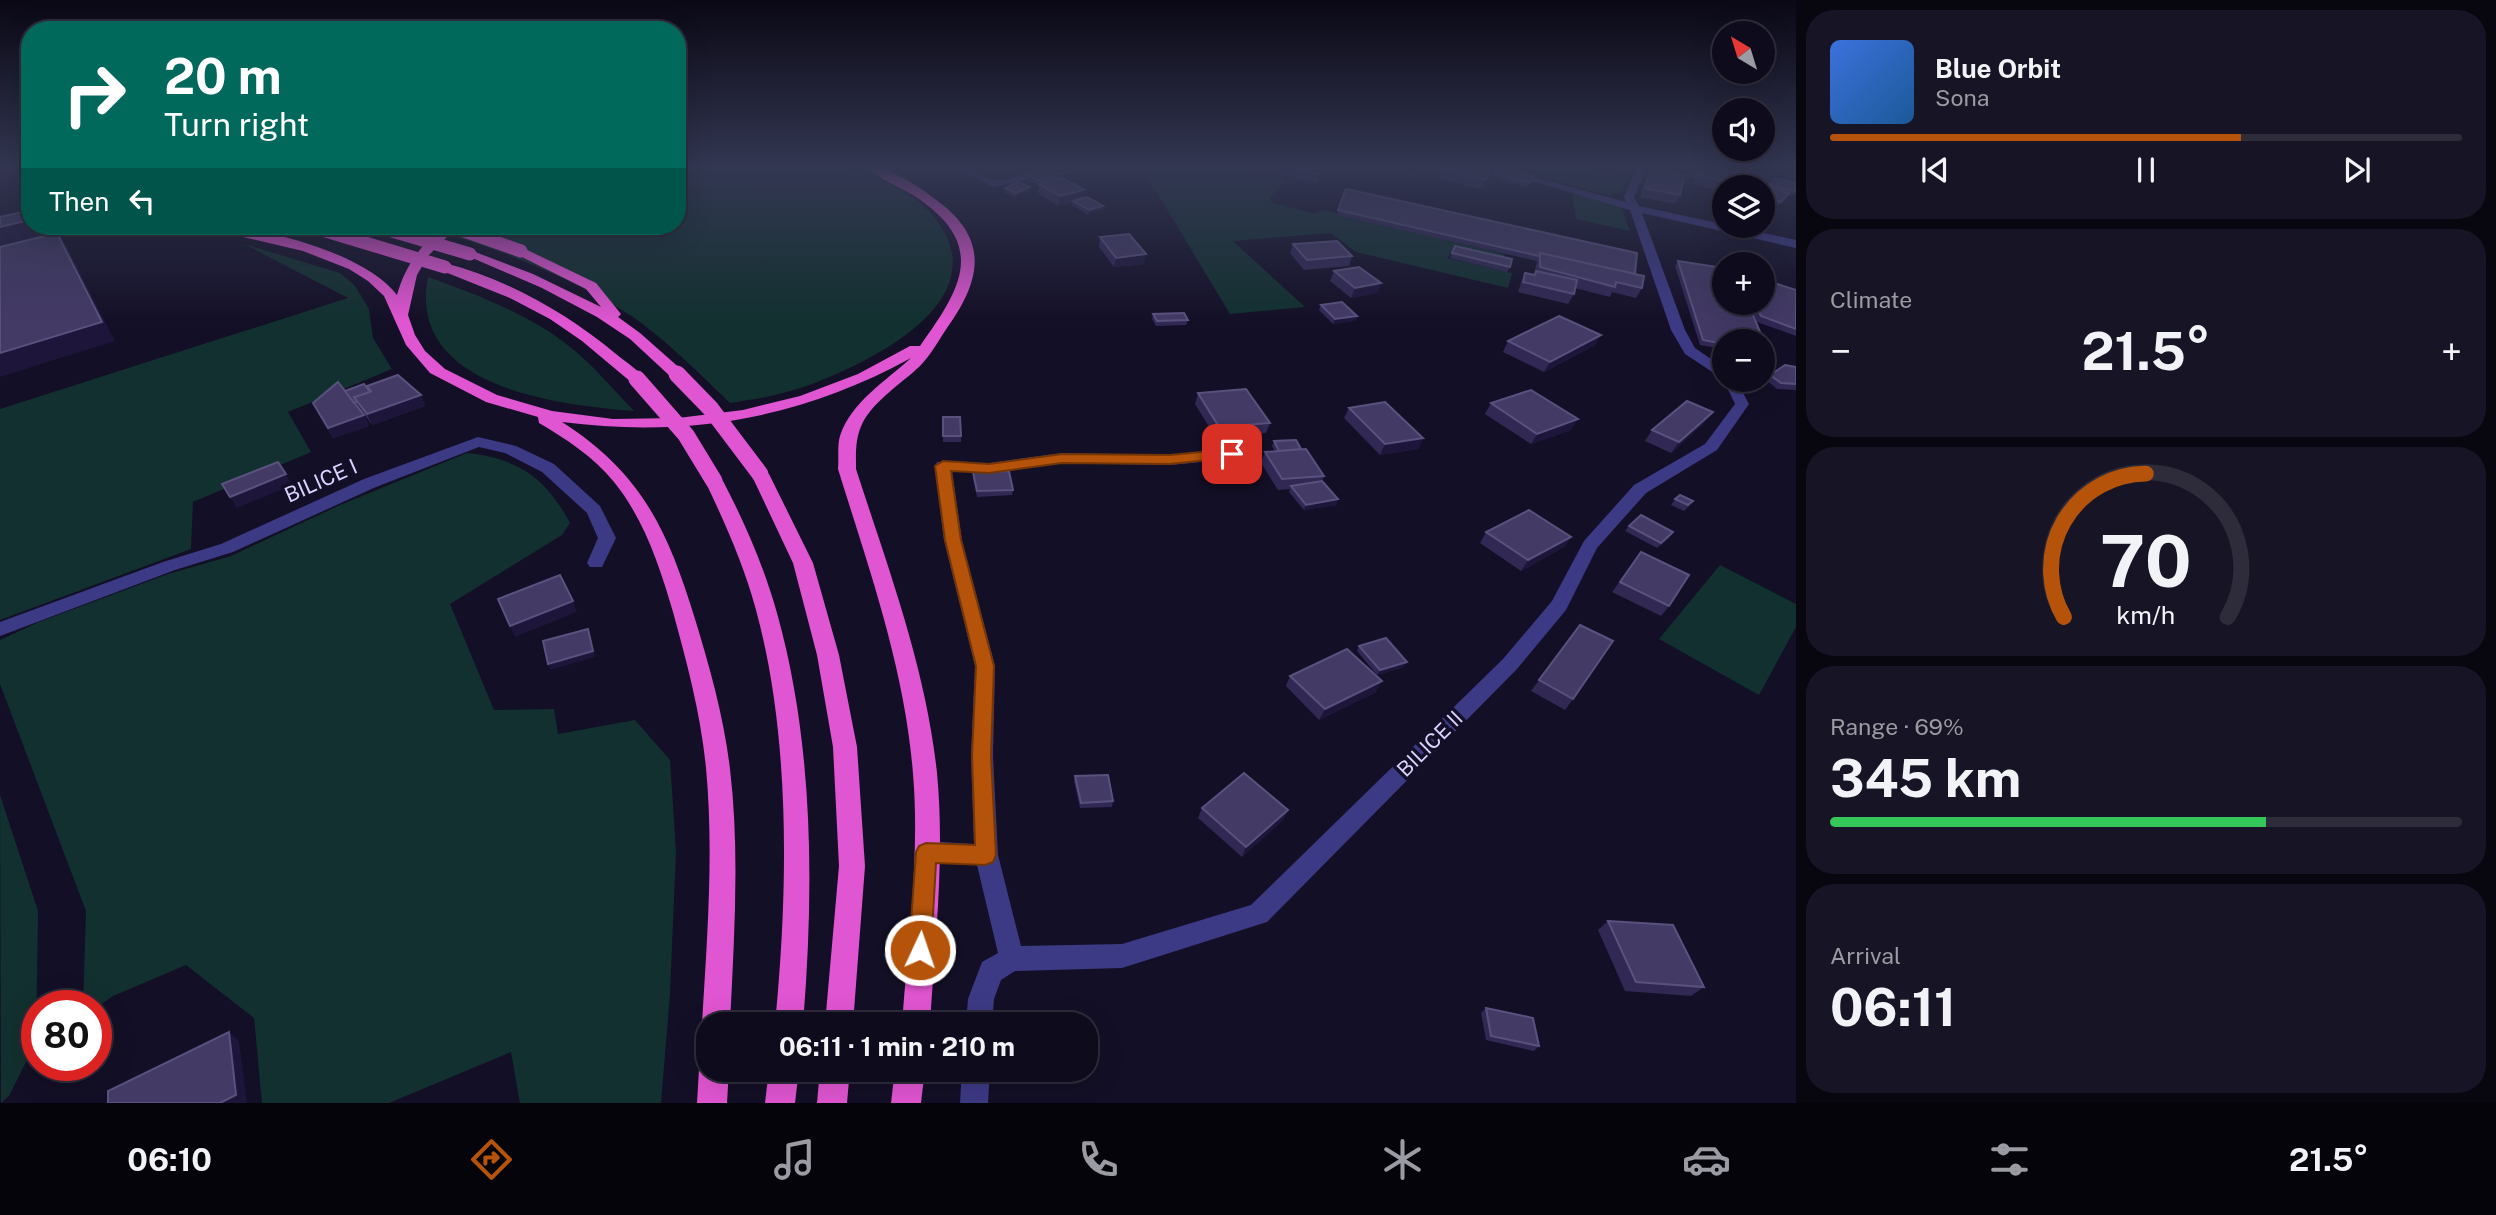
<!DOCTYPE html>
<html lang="en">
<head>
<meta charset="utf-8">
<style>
  :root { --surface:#0e0b1c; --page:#171425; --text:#f1f3f6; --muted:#9b9ba3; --line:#2e2b3b; --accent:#b45309 }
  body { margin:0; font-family:"Public Sans",sans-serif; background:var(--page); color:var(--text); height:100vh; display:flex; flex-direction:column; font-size:26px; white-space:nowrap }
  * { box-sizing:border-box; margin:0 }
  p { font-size:23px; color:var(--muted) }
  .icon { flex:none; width:38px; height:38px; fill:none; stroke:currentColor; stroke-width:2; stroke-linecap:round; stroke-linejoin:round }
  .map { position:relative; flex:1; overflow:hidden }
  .details { display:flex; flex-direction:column; gap:10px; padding:10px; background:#08060f; width:700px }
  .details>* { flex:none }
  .hud { position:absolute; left:21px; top:21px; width:665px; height:214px; border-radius:28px; box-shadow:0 7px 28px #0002,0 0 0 2px var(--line); background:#00695c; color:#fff; overflow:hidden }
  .needle { width:46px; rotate:322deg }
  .tools { position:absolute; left:1712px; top:21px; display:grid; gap:14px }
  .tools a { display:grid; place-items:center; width:63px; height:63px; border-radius:50%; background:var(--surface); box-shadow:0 7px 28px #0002,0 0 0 2px var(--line); font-size:35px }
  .speed { position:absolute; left:21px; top:990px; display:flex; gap:14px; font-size:35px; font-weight:700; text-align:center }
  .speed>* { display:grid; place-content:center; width:91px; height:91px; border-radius:50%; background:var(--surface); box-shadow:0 7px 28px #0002,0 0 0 2px var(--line); line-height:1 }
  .speed .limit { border:10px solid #d22; background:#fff; color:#111 }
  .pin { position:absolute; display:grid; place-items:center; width:60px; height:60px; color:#fff; margin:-30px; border-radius:14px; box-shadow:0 4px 10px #0006 }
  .me { position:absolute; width:77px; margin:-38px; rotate:3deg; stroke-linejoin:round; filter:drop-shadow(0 0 5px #0008) }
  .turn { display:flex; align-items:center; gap:24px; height:147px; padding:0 28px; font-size:32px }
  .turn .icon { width:91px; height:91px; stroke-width:2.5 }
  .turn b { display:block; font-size:49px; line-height:60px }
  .then { display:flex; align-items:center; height:66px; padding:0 28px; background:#0003; gap:14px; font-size:26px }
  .big { font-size:52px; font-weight:700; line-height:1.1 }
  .details .tile { flex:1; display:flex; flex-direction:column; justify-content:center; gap:10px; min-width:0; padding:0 24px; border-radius:28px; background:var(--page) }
  .details .dial { align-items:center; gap:0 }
  .dial svg { height:182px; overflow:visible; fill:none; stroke:var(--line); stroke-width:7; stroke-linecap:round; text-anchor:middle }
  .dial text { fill:var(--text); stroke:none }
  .song { display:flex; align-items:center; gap:21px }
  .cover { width:84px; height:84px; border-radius:10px; background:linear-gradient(135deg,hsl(220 70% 55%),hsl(210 70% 35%)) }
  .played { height:7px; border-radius:4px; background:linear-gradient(90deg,var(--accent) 65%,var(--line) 65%) }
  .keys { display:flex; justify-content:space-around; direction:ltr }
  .heat { display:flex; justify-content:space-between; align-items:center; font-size:38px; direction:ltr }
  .charge { height:10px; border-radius:5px; background:linear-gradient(90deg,#34c759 69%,var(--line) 0) }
  .trip { position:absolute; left:696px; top:1012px; width:402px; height:70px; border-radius:28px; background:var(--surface); box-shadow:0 7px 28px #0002,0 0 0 2px var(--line); font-weight:700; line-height:70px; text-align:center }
  .tabs { display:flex; height:112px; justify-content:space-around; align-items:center; background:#06040b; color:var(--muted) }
  .tabs .icon { width:49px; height:49px }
  .tabs .active { color:var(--accent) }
  .tabs b { font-size:32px; color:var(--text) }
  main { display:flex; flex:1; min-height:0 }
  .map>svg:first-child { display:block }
</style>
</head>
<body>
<main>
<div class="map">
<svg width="1796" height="1103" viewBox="0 0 1796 1103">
  <rect width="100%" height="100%" fill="#130f26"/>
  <g fill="#12302f">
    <path d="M677,168C715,168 752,168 789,168C806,168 826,165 842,168C875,174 919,194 938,222C994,300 876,359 817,382C790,393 759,399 730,403C699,373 668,342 633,317C581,282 511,254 451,235L464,226H677Z"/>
    <polygon points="1143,168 1255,168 1251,173 1284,180 1269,200 1274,203 1315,214 1322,210 1505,254 1502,262 1452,250 1448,258 1512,273 1508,288 1356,252 1331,233 1233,241 1305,307 1230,314 1159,196 1140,171"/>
    <polygon points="1528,168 1589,168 1628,177 1622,192 1607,195 1521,172"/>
    <polygon points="1572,192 1620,205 1630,231 1576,219"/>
    <polygon points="244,244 340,273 355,286 369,309 373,338 392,369 288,412 311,452 193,502 191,549 0,620 0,409 348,298"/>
    <path d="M428,277C477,295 527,313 569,346C593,365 613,389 634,411C557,405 406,387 428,277Z"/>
    <path d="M467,453C518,458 546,478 570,523L562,535L450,604L494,710L554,709L558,734L635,720L670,760L676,851L670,994L661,1103H520L511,1052L389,1103H262L254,1018L186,965L113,996L96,1008L83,1006L86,911L0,684V640L39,622L168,574L231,556L340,505Z"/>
    <polygon points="1720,565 1796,604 1796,627 1759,695 1659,639"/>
    <polygon points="0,795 38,911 36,1042 9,1096 1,1103"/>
  </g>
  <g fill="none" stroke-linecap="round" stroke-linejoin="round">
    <g fill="#3d3a85" fill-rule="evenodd">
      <path d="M956,168C971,167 979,176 993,180C1011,184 1029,167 1047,168L1026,180L993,187Z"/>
      <polygon points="1487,168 1502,168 1626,202 1624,197 1637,168 1647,168 1634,197 1639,206 1796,240 1796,248 1642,213 1685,330 1695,348 1724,368 1724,380 1736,380 1749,404 1717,450 1646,493 1597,548 1566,610 1517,669 1267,922 1122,968 1015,971 1001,980 994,999 992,1024 966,1024 968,999 982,962 998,953 977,865 926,863 918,859 914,852 918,845 926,841 974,844 971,756 975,666 944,540 935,466 937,462 989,463 1062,453 1170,455 1232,449 1240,454 1232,459 1170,465 1062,463 989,473 952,471 962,540 995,666 993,756 998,855 1021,946 1122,944 1251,905 1503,659 1552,601 1584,541 1634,485 1705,444 1735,404 1723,379 1685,354 1671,330 1630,210"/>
      <polygon points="478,437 516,446 554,464 600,506 616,538 602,567 590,567 587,563 598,538 587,513 542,472 505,453 479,447 376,487 233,552 175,570 0,636 0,622 163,562 221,544 364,479"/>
      <polygon points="962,1069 990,1069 988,1103 960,1103"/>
    </g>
    <g fill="#e055d1" fill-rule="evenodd">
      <path d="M869,168C894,168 919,187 939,202C992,242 979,284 945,331C937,343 930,356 920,366C901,384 876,399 863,422C855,438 856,452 856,469C888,568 926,668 937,773C945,856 935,941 930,1024H902C908,941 920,857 913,774C905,669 869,569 838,469C839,458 837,446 840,436C851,402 886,381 911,358C800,419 687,438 562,422C642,473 668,531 695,619C710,668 724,718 730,769C740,853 734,939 730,1024H709V1035L702,1024C707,939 714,853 706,768C701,715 687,663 673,612C660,567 644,519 614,482C594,457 566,439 539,423L538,417L486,402L430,373L406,345L384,296L368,281L349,269L303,251L209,229L207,226C257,224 366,253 397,295C405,266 421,244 444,226H458L428,256L417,275L408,315L415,335L425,351L445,369L497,395L552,411L613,419L678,418L743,410L800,396L858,374L910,346H920C960,290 988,247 919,199C904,188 880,181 869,168Z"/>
      <polygon points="297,226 321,226 325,229 319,233 299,229"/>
      <polygon points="521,247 596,283 621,314 618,317 640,333 683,371 685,374 683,377 671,377 630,339 597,317 542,288 463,254 470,250 533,274 601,307 586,289 516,254 514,251"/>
      <path d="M445,263C507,279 567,313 616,354C626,362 637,369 645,379L643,382H631L582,341L550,319L510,298L440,270V264Z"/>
      <polygon points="760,468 769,474 813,563 839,655 857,747 865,866 853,1024 825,1024 839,866 833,747 817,655 793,563 751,474"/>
      <path d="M714,475L723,481C745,523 764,567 777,613C814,745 814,889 803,1024H775C788,892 791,738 756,610C744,565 725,523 705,481Z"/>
      <polygon points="709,1056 709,1069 729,1069 727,1103 697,1103 699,1069 703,1058"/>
      <polygon points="769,1069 799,1069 795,1103 765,1103"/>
      <polygon points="820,1069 850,1069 847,1103 817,1103"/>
      <polygon points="895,1069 925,1069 921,1103 891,1103"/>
    </g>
    <g stroke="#e055d1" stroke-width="13">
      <polyline points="375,226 470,254"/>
      <polyline points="450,226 521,251"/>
      <polyline points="319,229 445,267"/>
    </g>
    <g stroke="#e055d1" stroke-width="17">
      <polyline points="677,374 711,409 760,474"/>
      <polyline points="637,379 686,435 714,481"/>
    </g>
  </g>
  <g fill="#312854">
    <polygon points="981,168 1019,168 1002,176"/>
    <polygon points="1058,168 1075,168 1071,169 1073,170 1073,175 1063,178 1083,198 1103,206 1102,210 1088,215 1072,205 1072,202 1058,206 1038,193 1039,185 1027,181 1027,176 1051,174 1052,170"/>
    <polygon points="1270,168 1332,168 1331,172 1317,183 1268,172"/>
    <polygon points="1343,168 1358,168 1355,171"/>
    <polygon points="1397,168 1437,168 1413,178 1396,171"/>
    <polygon points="1439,168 1491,174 1488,183 1481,189 1435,177"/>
    <polygon points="1651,168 1685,175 1688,168 1728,168 1748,187 1724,187 1724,192 1693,184 1695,179 1685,176 1680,195 1675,204 1640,197 1646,177"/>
    <polygon points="1495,174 1533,182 1526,187 1493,178"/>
    <polygon points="1796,183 1796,193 1793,196 1787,195 1778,206 1762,202 1762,192 1769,185"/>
    <polygon points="1030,187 1029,191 1015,197 1005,193 1005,188"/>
    <polygon points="1346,189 1635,274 1642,288 1636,298 1612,292 1610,297 1575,288 1574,294 1568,304 1518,292 1521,283 1525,273 1534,275 1537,261 1337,215"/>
    <polygon points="1100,237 1144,264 1114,267 1099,247"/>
    <polygon points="1293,244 1352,256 1349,266 1304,270 1290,253"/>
    <polygon points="1455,246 1510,267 1507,272 1450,258"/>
    <polygon points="1678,261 1724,268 1724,303 1748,303 1768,351 1764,357 1762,356 1762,341 1724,341 1724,349 1700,345 1675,266"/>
    <polygon points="1334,271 1381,283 1377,293 1351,298 1330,281"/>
    <polygon points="1796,290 1796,336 1757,322 1749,303 1762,303"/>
    <polygon points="1321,305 1357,316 1355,321 1333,324 1319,310"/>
    <polygon points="1153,314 1188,320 1186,325 1156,326 1152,319"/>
    <polygon points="1508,341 1595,345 1544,372 1503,352"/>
    <polygon points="1796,367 1796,390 1777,389 1766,380 1770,375"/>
    <polygon points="367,386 421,395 425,406 372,425 359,407 358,408 364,415 369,426 333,438 313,403 345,391 369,390"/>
    <polygon points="1198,393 1270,423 1266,433 1216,438 1195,404"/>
    <polygon points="1491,403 1571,430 1531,444 1485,414"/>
    <polygon points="1349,408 1423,438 1418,449 1380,455 1344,418"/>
    <polygon points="943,417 961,436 961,442 943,442"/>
    <polygon points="1705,422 1671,453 1645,441 1652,430"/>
    <polygon points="1274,441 1301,449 1324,476 1322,481 1338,499 1336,505 1304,510 1289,492 1290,489 1278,490 1261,463 1265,452 1275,452 1272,446"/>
    <polygon points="973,472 1013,490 1012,495 977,497 973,478"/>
    <polygon points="1675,499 1689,506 1684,511 1671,505"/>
    <polygon points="1629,526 1673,532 1669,538 1657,548 1625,531"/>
    <polygon points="1486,532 1571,537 1564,547 1521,571 1480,543"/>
    <polygon points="1641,552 1669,606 1661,616 1612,592"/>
    <polygon points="1580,625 1573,699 1565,710 1531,691"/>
    <polygon points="1359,646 1404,667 1377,675 1357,651"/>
    <polygon points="1290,676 1376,692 1319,720 1286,686"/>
    <polygon points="1075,776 1113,801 1112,807 1080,808 1074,781"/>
    <polygon points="1202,808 1288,810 1283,820 1242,857 1198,818"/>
    <polygon points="1608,921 1704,987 1691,996 1625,991 1598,930"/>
    <polygon points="1486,1008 1539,1046 1534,1051 1486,1040 1481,1013"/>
  </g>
  <g fill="#1d163a">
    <polygon points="1002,168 1019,168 1002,176"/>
    <polygon points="1328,168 1332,168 1331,172 1317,183 1319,174"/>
    <polygon points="1419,168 1437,168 1413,178 1416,169"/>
    <polygon points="1073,170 1073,175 1060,179 1060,174"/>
    <polygon points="1491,174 1488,183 1481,189 1485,180"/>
    <polygon points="1030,187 1029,191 1015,197 1016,193"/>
    <polygon points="1084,190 1082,199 1058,206 1060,196"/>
    <polygon points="1103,206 1102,210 1088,215 1089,210"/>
    <polygon points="30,220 30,226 57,226 61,233 58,233 69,251 115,341 0,377 0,227"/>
    <polygon points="1146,254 1144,264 1114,267 1116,258"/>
    <polygon points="1381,283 1377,293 1351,298 1355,288"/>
    <polygon points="1357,316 1355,321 1333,324 1335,319"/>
    <polygon points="1601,335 1595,345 1544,372 1550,362"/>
    <polygon points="421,395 425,406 372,425 367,414"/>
    <polygon points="1713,412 1705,422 1671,453 1679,442"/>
    <polygon points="364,415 369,426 333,438 328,428"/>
    <polygon points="1578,419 1571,430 1531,444 1537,434"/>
    <polygon points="1423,438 1418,449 1380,455 1385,444"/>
    <polygon points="286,474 292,485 237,508 230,497"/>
    <polygon points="1338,499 1336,505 1304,510 1306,505"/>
    <polygon points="1571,537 1564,547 1521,571 1528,560"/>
    <polygon points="573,601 577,612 515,637 510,626"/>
    <polygon points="590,635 595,657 550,670 548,664"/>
    <polygon points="1407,662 1404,667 1377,675 1380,670"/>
    <polygon points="1382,681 1376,692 1319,720 1325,709"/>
    <polygon points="1288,810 1283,820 1242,857 1246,847"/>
    <polygon points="229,1032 239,1041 247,1103 220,1103"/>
  </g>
  <g fill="#433a66" stroke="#5a527e" stroke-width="2">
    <polygon points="1058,168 1068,168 1073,170 1060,174 1052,170"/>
    <polygon points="1290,168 1328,168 1319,174"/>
    <polygon points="1438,168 1467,168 1491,174 1485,180"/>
    <polygon points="1502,168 1535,177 1529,183 1495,174"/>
    <polygon points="1651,168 1685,175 1680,195 1645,188"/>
    <polygon points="1692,168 1728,168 1748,172 1748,187 1698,175 1700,170"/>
    <polygon points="1039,170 1056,176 1044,182 1027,176"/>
    <polygon points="1063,178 1084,190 1060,196 1039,184"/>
    <polygon points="1775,178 1796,183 1796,192 1769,185"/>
    <polygon points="1019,182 1030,187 1016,193 1005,188"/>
    <polygon points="1767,187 1789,193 1781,202 1762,196 1762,192"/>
    <polygon points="1346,189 1637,253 1635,274 1540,253 1539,256 1338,210"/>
    <polygon points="1087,197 1103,206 1089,210 1073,201"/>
    <polygon points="30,210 30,220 0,227 0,217"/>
    <polygon points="57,233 102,322 0,353 0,247"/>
    <polygon points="1129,234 1146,254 1116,258 1100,237"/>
    <polygon points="1337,241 1352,256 1307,260 1293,244"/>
    <polygon points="1455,246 1512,259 1510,267 1452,253"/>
    <polygon points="1540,253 1644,276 1642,288 1616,282 1615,287 1540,267"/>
    <polygon points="1678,261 1724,268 1724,303 1748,303 1768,351 1762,350 1762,341 1724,341 1724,344 1703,340"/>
    <polygon points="1359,267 1381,283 1355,288 1334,271"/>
    <polygon points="1536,271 1577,280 1574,294 1523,282 1525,273 1535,275"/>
    <polygon points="1762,279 1796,290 1796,329 1761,316 1754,303 1762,303"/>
    <polygon points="1342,302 1357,316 1335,319 1321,305"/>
    <polygon points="1184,313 1188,320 1157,321 1153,314"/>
    <polygon points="1559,316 1601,335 1550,362 1508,341"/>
    <polygon points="1785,365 1796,367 1796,384 1781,383 1770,375"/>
    <polygon points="398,375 421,395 367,414 354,397 371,391 367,386"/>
    <polygon points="338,382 364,415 328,428 313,403"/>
    <polygon points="364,384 370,392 354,397 357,402 354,403 345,391"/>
    <polygon points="1246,389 1270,423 1219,427 1198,393"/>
    <polygon points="1531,390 1578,419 1537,434 1491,403"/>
    <polygon points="1687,401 1713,412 1679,442 1652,430"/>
    <polygon points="1385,402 1423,438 1385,444 1349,408"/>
    <polygon points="943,417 960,417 961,436 943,436"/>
    <polygon points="1296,440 1301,449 1279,451 1274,441"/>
    <polygon points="1306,449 1324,476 1282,479 1265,452"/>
    <polygon points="278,462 286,474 230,497 222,484"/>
    <polygon points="1009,471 1013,490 977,491 973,472"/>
    <polygon points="1322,481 1338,499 1306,505 1291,486"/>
    <polygon points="1680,495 1693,501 1688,505 1675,499"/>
    <polygon points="1529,510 1571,537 1528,560 1486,532"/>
    <polygon points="1641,515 1673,532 1661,543 1629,526"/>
    <polygon points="1641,552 1689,575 1669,606 1620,582"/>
    <polygon points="560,575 573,601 510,626 498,599"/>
    <polygon points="1580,625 1613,641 1573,699 1539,680"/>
    <polygon points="588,629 593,651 548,664 543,641"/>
    <polygon points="1386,638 1407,662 1380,670 1359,646"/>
    <polygon points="1347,649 1382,681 1325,709 1290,676"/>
    <polygon points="1244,773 1288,810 1246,847 1202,808"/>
    <polygon points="1108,775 1113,801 1081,803 1075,776"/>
    <polygon points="1608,921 1673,925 1704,987 1636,982"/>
    <polygon points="1486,1008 1533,1018 1539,1046 1491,1036"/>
    <polygon points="229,1032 236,1095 220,1103 108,1103 108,1091"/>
  </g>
  <linearGradient id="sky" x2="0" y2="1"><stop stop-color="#0a0815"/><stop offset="0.52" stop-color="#333752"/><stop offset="1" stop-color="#333752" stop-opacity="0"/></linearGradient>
  <rect width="1796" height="322" fill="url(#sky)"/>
  <polygon fill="#b45309" stroke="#753606" stroke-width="2" points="1232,449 1239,454 1237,457 1170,464 1062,463 989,473 951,471 961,540 994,666 991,756 996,855 993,862 985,865 936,863 931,950 928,958 920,962 912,958 909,950 916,852 919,846 926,843 975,845 972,756 976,666 945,540 935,466 943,461 989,464 1062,454 1170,455"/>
  <g text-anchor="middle" stroke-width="7" stroke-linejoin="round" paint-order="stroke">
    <g font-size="21" fill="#d9d4ff" stroke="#130f26">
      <text transform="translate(321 481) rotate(-24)" y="7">BILICE I</text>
      <text transform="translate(1430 744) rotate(-45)" y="7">BILICE II</text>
    </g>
  </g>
</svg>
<div class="tools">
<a><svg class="needle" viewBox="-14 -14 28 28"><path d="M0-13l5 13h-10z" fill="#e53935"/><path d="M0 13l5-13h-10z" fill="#9b9ba3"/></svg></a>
<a><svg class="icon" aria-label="sound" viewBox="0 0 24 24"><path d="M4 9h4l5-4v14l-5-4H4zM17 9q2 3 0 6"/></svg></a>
<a><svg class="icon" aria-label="layers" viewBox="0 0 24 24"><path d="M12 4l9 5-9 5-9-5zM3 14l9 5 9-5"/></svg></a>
<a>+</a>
<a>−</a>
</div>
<div class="speed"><div class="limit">80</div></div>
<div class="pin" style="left:1232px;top:454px;background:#d93025"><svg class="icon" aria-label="arrive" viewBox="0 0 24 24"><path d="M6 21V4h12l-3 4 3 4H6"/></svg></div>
<svg class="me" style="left:920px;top:950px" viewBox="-20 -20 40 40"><circle r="17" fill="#b45309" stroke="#fff" stroke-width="3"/><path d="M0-11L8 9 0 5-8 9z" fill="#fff"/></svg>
<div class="trip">06:11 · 1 min · 210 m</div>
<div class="hud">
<div class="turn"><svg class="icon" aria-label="right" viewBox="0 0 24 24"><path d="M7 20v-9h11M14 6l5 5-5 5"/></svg><div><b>20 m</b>Turn right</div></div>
<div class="then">Then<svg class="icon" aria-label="left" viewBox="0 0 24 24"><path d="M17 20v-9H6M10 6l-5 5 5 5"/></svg></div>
</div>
</div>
<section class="details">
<div class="tile">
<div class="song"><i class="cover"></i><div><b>Blue Orbit</b><p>Sona</p></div></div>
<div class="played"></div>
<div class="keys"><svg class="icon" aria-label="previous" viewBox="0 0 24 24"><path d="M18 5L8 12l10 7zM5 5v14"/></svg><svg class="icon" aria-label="pause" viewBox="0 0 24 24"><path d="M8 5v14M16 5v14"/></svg><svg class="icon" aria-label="next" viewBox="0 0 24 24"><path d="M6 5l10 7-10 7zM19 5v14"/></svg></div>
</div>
<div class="tile"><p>Climate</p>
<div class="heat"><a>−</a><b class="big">21.5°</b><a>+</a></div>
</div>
<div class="tile dial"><svg viewBox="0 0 100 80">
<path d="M14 69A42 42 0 1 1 86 69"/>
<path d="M14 69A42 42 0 0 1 50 6" stroke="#b45309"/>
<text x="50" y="56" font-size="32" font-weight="700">70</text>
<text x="50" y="72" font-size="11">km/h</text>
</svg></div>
<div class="tile"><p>Range · 69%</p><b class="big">345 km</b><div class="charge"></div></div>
<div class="tile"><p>Arrival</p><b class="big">06:11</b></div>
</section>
</main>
<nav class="tabs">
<b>06:10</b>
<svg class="icon active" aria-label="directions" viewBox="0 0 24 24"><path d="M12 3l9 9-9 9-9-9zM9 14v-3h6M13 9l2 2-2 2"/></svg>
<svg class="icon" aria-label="music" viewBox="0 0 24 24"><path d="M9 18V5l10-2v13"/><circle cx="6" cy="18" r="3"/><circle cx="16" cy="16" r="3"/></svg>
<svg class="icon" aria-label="phone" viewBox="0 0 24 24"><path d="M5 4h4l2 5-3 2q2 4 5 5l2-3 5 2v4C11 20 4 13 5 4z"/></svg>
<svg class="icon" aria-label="climate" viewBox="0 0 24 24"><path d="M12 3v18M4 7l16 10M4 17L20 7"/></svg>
<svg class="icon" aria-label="car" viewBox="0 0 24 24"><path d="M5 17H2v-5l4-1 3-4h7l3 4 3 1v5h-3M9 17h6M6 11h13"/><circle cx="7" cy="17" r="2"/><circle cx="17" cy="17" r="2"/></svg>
<svg class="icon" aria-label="filters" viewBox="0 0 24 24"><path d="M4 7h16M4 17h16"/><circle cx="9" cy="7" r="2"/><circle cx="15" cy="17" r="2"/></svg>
<b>21.5°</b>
</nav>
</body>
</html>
